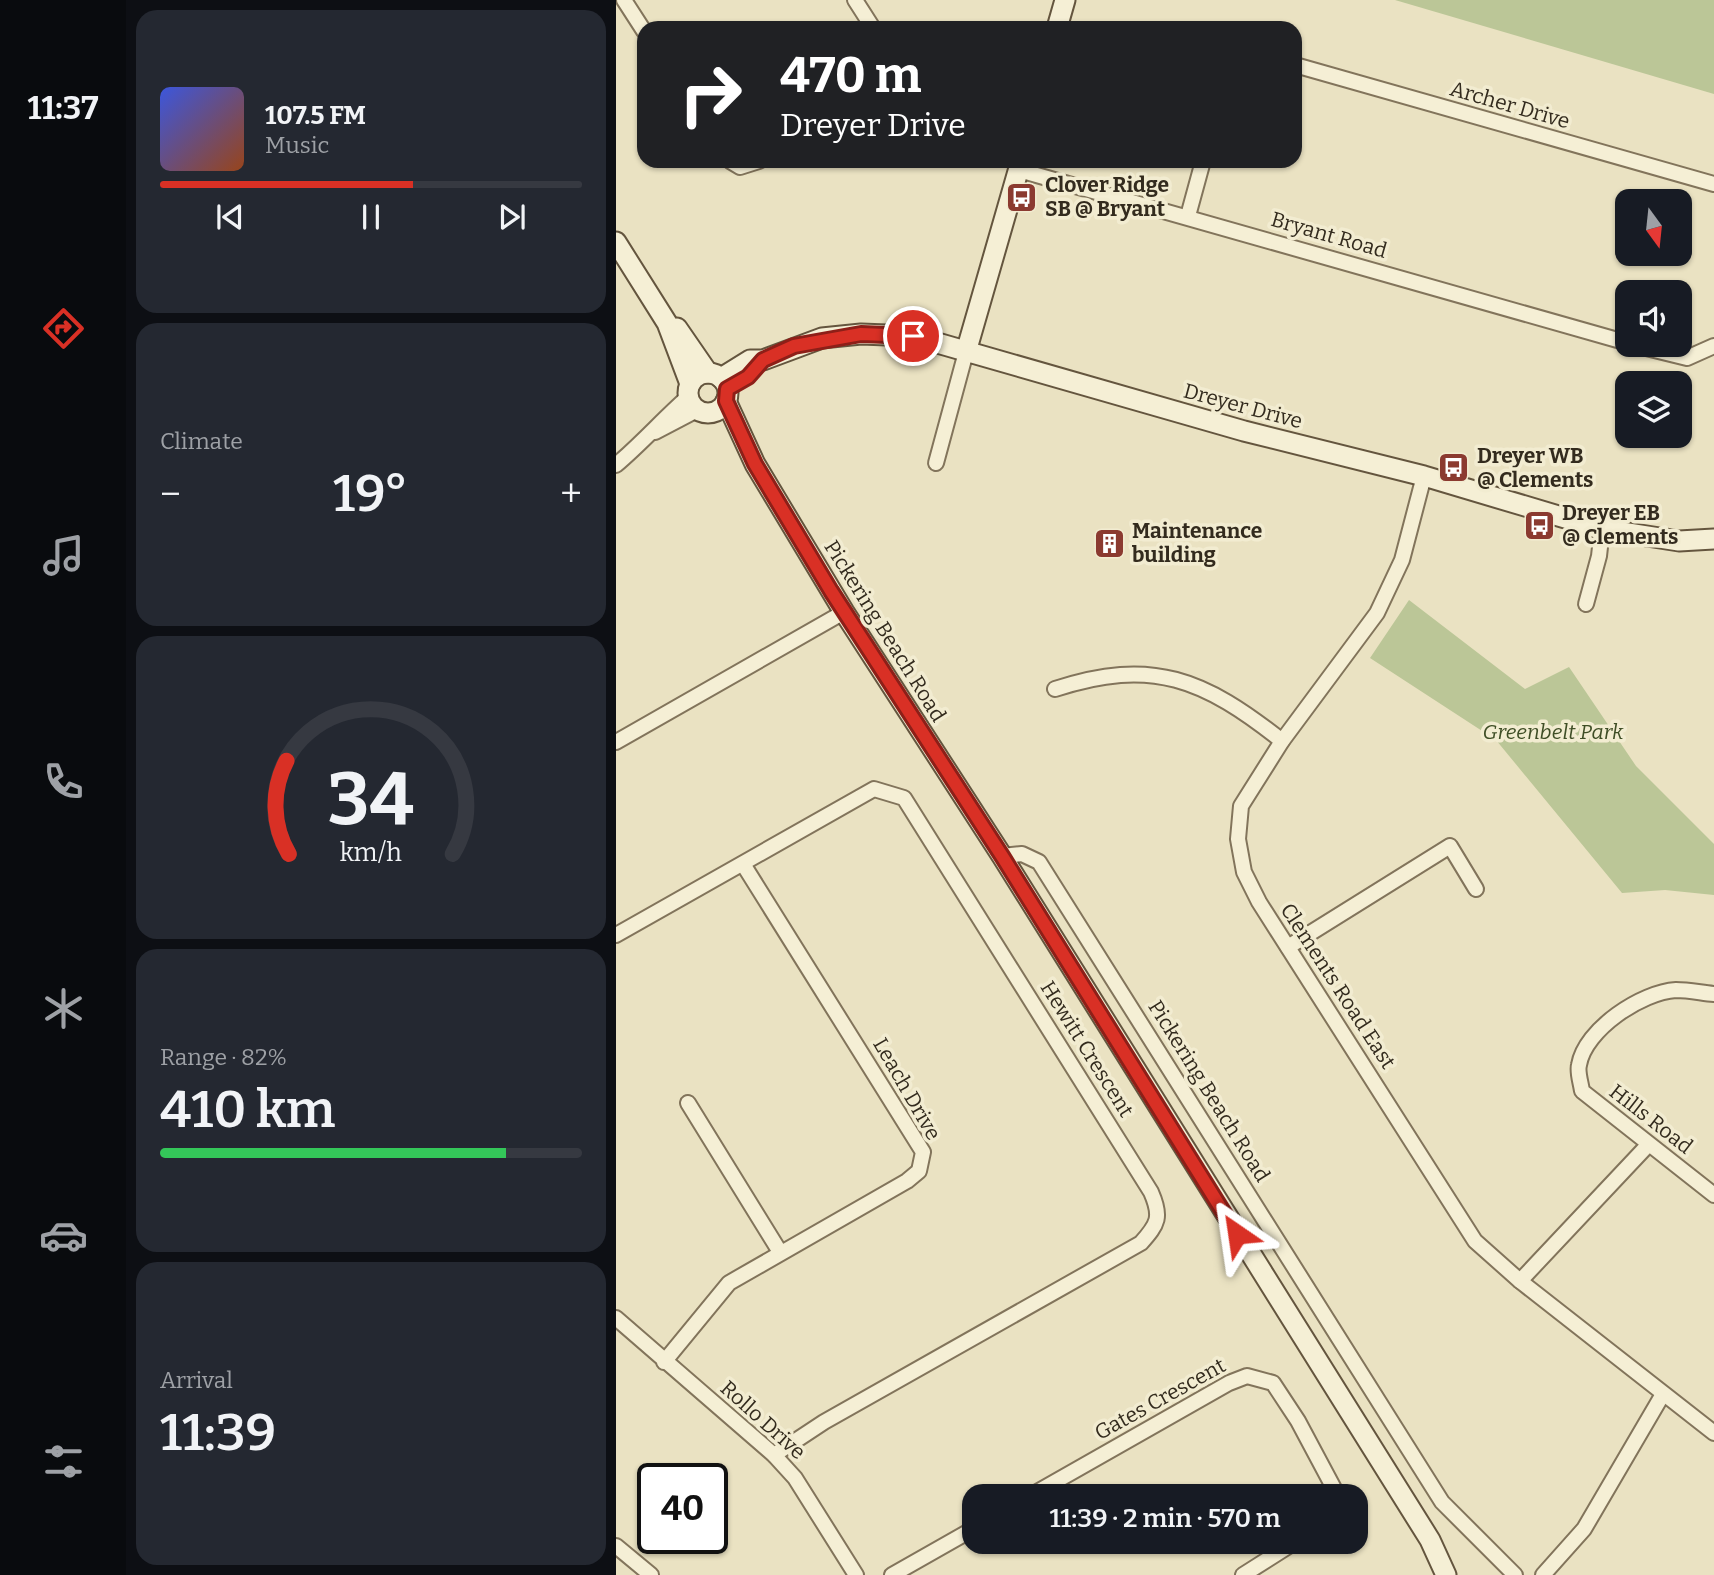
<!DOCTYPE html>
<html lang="en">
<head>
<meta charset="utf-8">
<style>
  :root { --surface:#171b24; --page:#242831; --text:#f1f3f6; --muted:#9ea1a6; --line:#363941; --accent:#d93025 }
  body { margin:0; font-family:Bitter,serif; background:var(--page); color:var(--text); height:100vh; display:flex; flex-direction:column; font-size:26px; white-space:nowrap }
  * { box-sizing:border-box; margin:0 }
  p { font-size:23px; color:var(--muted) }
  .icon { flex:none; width:38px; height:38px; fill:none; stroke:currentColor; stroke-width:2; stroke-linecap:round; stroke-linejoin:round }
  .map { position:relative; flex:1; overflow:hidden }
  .panel { display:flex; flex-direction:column; gap:10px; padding:10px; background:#0d0f14; width:490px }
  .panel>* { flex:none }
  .top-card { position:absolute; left:21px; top:21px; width:665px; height:147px; border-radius:21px; box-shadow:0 2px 5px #0004; background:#202124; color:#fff; overflow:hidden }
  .needle { width:46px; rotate:165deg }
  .buttons { position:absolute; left:999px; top:189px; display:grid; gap:14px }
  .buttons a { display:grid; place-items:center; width:77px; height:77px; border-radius:14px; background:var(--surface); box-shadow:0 2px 5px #0004; font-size:35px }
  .speed { position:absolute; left:21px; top:1463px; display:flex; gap:14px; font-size:35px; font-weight:700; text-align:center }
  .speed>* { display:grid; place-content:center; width:91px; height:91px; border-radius:50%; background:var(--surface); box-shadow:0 2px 5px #0004; line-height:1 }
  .speed .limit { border:4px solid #111; border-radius:10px; background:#fff; color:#111 }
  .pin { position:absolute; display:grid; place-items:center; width:60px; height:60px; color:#fff; margin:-30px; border:4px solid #fff; border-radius:50%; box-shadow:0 2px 7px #0007 }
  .me { position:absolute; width:77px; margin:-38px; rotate:328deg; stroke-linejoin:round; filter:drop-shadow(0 0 5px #0008) }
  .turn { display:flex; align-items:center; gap:24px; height:147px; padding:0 28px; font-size:32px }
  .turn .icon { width:91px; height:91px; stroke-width:2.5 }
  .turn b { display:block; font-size:49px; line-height:60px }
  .big { font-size:52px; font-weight:600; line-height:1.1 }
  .panel .card { flex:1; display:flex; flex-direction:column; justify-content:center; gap:10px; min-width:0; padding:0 24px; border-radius:21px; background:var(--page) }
  .panel .dial { align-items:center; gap:0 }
  .dial svg { height:182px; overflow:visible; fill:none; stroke:var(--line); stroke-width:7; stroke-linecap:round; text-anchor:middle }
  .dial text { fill:var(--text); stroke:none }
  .song { display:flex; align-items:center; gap:21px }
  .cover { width:84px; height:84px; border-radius:10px; background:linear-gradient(135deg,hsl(230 70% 55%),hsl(20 70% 35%)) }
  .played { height:7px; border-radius:4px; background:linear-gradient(90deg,var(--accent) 60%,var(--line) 60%) }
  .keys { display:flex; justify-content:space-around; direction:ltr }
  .heat { display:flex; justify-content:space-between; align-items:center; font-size:38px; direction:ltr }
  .charge { height:10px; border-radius:5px; background:linear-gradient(90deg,#34c759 82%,var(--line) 0) }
  .trip { position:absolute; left:346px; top:1484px; width:406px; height:70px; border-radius:21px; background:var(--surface); box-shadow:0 2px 5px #0004; font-weight:600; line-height:70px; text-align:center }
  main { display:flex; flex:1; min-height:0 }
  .menu { display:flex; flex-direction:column; width:126px; justify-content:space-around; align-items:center; background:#090b0e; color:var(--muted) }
  .menu .icon { width:49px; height:49px }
  .menu .current { color:var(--accent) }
  .menu b { font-size:32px; color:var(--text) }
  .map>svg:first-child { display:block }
</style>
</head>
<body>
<main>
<nav class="menu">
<b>11:37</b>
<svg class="icon current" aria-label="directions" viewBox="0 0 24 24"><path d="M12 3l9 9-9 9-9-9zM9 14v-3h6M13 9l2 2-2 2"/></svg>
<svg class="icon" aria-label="music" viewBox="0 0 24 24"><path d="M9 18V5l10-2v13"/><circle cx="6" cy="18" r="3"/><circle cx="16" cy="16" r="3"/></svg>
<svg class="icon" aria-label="phone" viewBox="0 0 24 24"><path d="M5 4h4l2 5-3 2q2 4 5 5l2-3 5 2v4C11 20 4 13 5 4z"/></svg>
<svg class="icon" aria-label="climate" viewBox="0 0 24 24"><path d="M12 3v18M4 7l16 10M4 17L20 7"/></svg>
<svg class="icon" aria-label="car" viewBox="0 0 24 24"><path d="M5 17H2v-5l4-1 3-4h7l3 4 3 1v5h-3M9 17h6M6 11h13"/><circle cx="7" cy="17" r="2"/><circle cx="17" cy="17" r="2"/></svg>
<svg class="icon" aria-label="filters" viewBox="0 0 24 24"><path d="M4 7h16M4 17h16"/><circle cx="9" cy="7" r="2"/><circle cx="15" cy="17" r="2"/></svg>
</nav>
<section class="panel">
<div class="card">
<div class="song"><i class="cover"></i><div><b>107.5 FM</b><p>Music</p></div></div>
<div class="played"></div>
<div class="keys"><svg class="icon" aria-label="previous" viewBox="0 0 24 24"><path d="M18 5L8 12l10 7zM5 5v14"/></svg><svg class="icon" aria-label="pause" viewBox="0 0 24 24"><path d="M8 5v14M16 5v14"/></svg><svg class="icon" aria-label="next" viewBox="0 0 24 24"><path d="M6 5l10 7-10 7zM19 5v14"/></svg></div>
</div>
<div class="card"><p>Climate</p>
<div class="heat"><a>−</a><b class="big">19°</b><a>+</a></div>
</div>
<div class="card dial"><svg viewBox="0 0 100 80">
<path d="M14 69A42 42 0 1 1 86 69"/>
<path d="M14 69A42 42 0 0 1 13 28" stroke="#d93025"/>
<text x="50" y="56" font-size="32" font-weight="700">34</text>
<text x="50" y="72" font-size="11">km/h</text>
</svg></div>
<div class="card"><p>Range · 82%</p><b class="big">410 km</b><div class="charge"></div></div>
<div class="card"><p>Arrival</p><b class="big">11:39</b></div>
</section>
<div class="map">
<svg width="1098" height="1575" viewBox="0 0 1098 1575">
  <rect width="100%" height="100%" fill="#eae2c2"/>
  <g fill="#bbc697">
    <polygon points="779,0 1098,0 1098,94"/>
    <polygon points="793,600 909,689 953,667 1020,766 1098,844 1098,895 1049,890 1006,893 880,740 754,658"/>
  </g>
  <polygon fill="#c4a27b" stroke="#7f6243" stroke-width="2" points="484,533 506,539 502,553 480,548"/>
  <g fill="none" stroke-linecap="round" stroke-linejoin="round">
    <defs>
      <g id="street">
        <polyline points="8,0 28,31"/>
        <polyline points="239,0 257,28"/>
        <polyline points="679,65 1098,184"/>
        <polyline points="114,161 124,167 143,161"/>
        <polyline points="403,170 1012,343"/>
        <polyline points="572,216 587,161"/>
        <polyline points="1018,345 1071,358 1098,346"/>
        <polyline points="39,432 81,410"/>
        <polyline points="320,463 350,352"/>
        <path d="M0,465C26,443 47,419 72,397"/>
        <polyline points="808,476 786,560 761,613 666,741 625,806 622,839 628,872 643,902 859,1241 904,1281 1098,1433"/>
        <polyline points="970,604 983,556 986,529"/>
        <path d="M439,689C536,657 588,679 666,741"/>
        <polyline points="0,742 228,612"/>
        <polyline points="386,856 406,854 423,862 826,1502 899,1575"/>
        <path d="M0,935L258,789L288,798L535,1192C546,1217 542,1224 525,1243L208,1422L158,1455"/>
        <polyline points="672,947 834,846 860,889"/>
        <path d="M1098,994C1086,993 1073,990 1060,990C1026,992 969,1029 963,1065C961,1072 965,1083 966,1091L1098,1195"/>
        <polyline points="72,1103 164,1252"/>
        <polyline points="904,1281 1032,1145"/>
        <polyline points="0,1318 158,1455 179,1478 240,1575"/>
        <polyline points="48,1362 113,1283 291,1181 303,1171 307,1152 127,864"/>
        <polyline points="414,1496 613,1383 631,1376 657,1383 682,1421 722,1496"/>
        <polyline points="0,1546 35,1575"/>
        <polyline points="276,1575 359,1528"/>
        <polyline points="627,1575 679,1542"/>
        <polyline points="927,1575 968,1529 1047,1394"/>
      </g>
      <g id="secondary">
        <polyline points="441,28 449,0"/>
        <polyline points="0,242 51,323 74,384"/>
        <polyline points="61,328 92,373"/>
        <polyline points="350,352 405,161"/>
        <circle cx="92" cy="393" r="20"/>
        <polyline points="105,378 134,360 147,360 206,338 245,334 297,336 628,431 808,476 986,529 1063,541 1098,539"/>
        <polyline points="110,401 139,464 228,612 386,856 814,1540 830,1575"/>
      </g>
    </defs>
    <use href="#street" stroke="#82745b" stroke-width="18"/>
    <use href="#secondary" stroke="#64553e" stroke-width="23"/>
    <use href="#street" stroke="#f5efd5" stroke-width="14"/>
    <use href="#secondary" stroke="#f5efd5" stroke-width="19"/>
  </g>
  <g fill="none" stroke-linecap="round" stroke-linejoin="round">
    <defs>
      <polyline id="route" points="297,336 245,334 178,346 147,360 132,377 111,389 110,401 139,464 215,591 386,856 621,1234"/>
    </defs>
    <use href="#route" stroke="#8d1f18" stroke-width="18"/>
    <use href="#route" stroke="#d93025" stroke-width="12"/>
  </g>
  <defs>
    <symbol id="bus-square" viewBox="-11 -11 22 22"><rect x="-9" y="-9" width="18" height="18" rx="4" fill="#8b3a30" stroke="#f2ecd1"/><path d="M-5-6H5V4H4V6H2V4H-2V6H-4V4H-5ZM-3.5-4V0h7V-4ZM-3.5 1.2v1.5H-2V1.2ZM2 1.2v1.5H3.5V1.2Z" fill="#fff"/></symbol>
    <symbol id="building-square" viewBox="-11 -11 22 22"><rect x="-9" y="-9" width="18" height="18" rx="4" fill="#8b3a30" stroke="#f2ecd1"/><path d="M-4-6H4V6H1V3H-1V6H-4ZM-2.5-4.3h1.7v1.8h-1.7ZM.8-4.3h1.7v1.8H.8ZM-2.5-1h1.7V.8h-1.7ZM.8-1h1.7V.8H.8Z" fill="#fff"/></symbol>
  </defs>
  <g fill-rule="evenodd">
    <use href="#bus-square" x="388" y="180" width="35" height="35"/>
    <use href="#bus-square" x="820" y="450" width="35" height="35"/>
    <use href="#bus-square" x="906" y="508" width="35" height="35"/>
    <use href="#building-square" x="476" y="526" width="35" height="35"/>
  </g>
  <g text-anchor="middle" stroke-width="7" stroke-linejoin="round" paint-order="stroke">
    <g font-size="21" fill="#332b1e" stroke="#f2ecd1">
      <text transform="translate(894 105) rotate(16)" y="7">Archer Drive</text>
      <text transform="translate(713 235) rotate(16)" y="7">Bryant Road</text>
      <text transform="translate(627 406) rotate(15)" y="7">Dreyer Drive</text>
      <text transform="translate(269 631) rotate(58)" y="7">Pickering Beach Road</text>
      <text transform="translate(722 986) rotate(57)" y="7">Clements Road East</text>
      <text transform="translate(471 1049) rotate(58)" y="7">Hewitt Crescent</text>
      <text transform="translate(291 1089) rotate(60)" y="7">Leach Drive</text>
      <text transform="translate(593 1091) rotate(58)" y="7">Pickering Beach Road</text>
      <text transform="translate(1035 1119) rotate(38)" y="7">Hills Road</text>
      <text transform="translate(544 1399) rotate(-29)" y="7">Gates Crescent</text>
      <text transform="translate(147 1420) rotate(42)" y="7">Rollo Drive</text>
    </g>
    <g font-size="21" font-weight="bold" fill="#332b1e" stroke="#f2ecd1" text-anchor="start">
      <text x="429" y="192">Clover Ridge<tspan x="429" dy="24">SB @ Bryant</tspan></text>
      <text x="861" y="463">Dreyer WB<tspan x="861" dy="24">@ Clements</tspan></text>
      <text x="946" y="520">Dreyer EB<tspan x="946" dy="24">@ Clements</tspan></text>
      <text x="516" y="538">Maintenance<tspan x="516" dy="24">building</tspan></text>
    </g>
    <g font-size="21" font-style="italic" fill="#3f4e26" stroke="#f2ecd1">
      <text x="937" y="739">Greenbelt Park</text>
    </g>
  </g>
</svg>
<div class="buttons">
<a><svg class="needle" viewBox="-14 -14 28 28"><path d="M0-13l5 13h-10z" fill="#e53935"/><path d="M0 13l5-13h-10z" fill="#9ea1a6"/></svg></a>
<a><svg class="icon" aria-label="sound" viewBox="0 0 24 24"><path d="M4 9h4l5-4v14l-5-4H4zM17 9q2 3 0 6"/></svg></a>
<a><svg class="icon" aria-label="layers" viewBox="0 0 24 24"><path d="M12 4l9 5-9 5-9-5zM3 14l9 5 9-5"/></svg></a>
</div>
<div class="speed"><div class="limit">40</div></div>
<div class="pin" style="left:297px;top:336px;background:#d93025"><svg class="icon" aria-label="arrive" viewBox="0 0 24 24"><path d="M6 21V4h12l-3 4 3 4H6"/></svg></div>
<svg class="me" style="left:621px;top:1234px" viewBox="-20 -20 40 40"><path d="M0-17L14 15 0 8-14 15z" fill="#d93025" stroke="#fff" stroke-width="4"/></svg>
<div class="trip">11:39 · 2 min · 570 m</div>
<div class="top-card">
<div class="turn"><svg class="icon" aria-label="right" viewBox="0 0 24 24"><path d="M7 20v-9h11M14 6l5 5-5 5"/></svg><div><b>470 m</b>Dreyer Drive</div></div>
</div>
</div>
</main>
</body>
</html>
